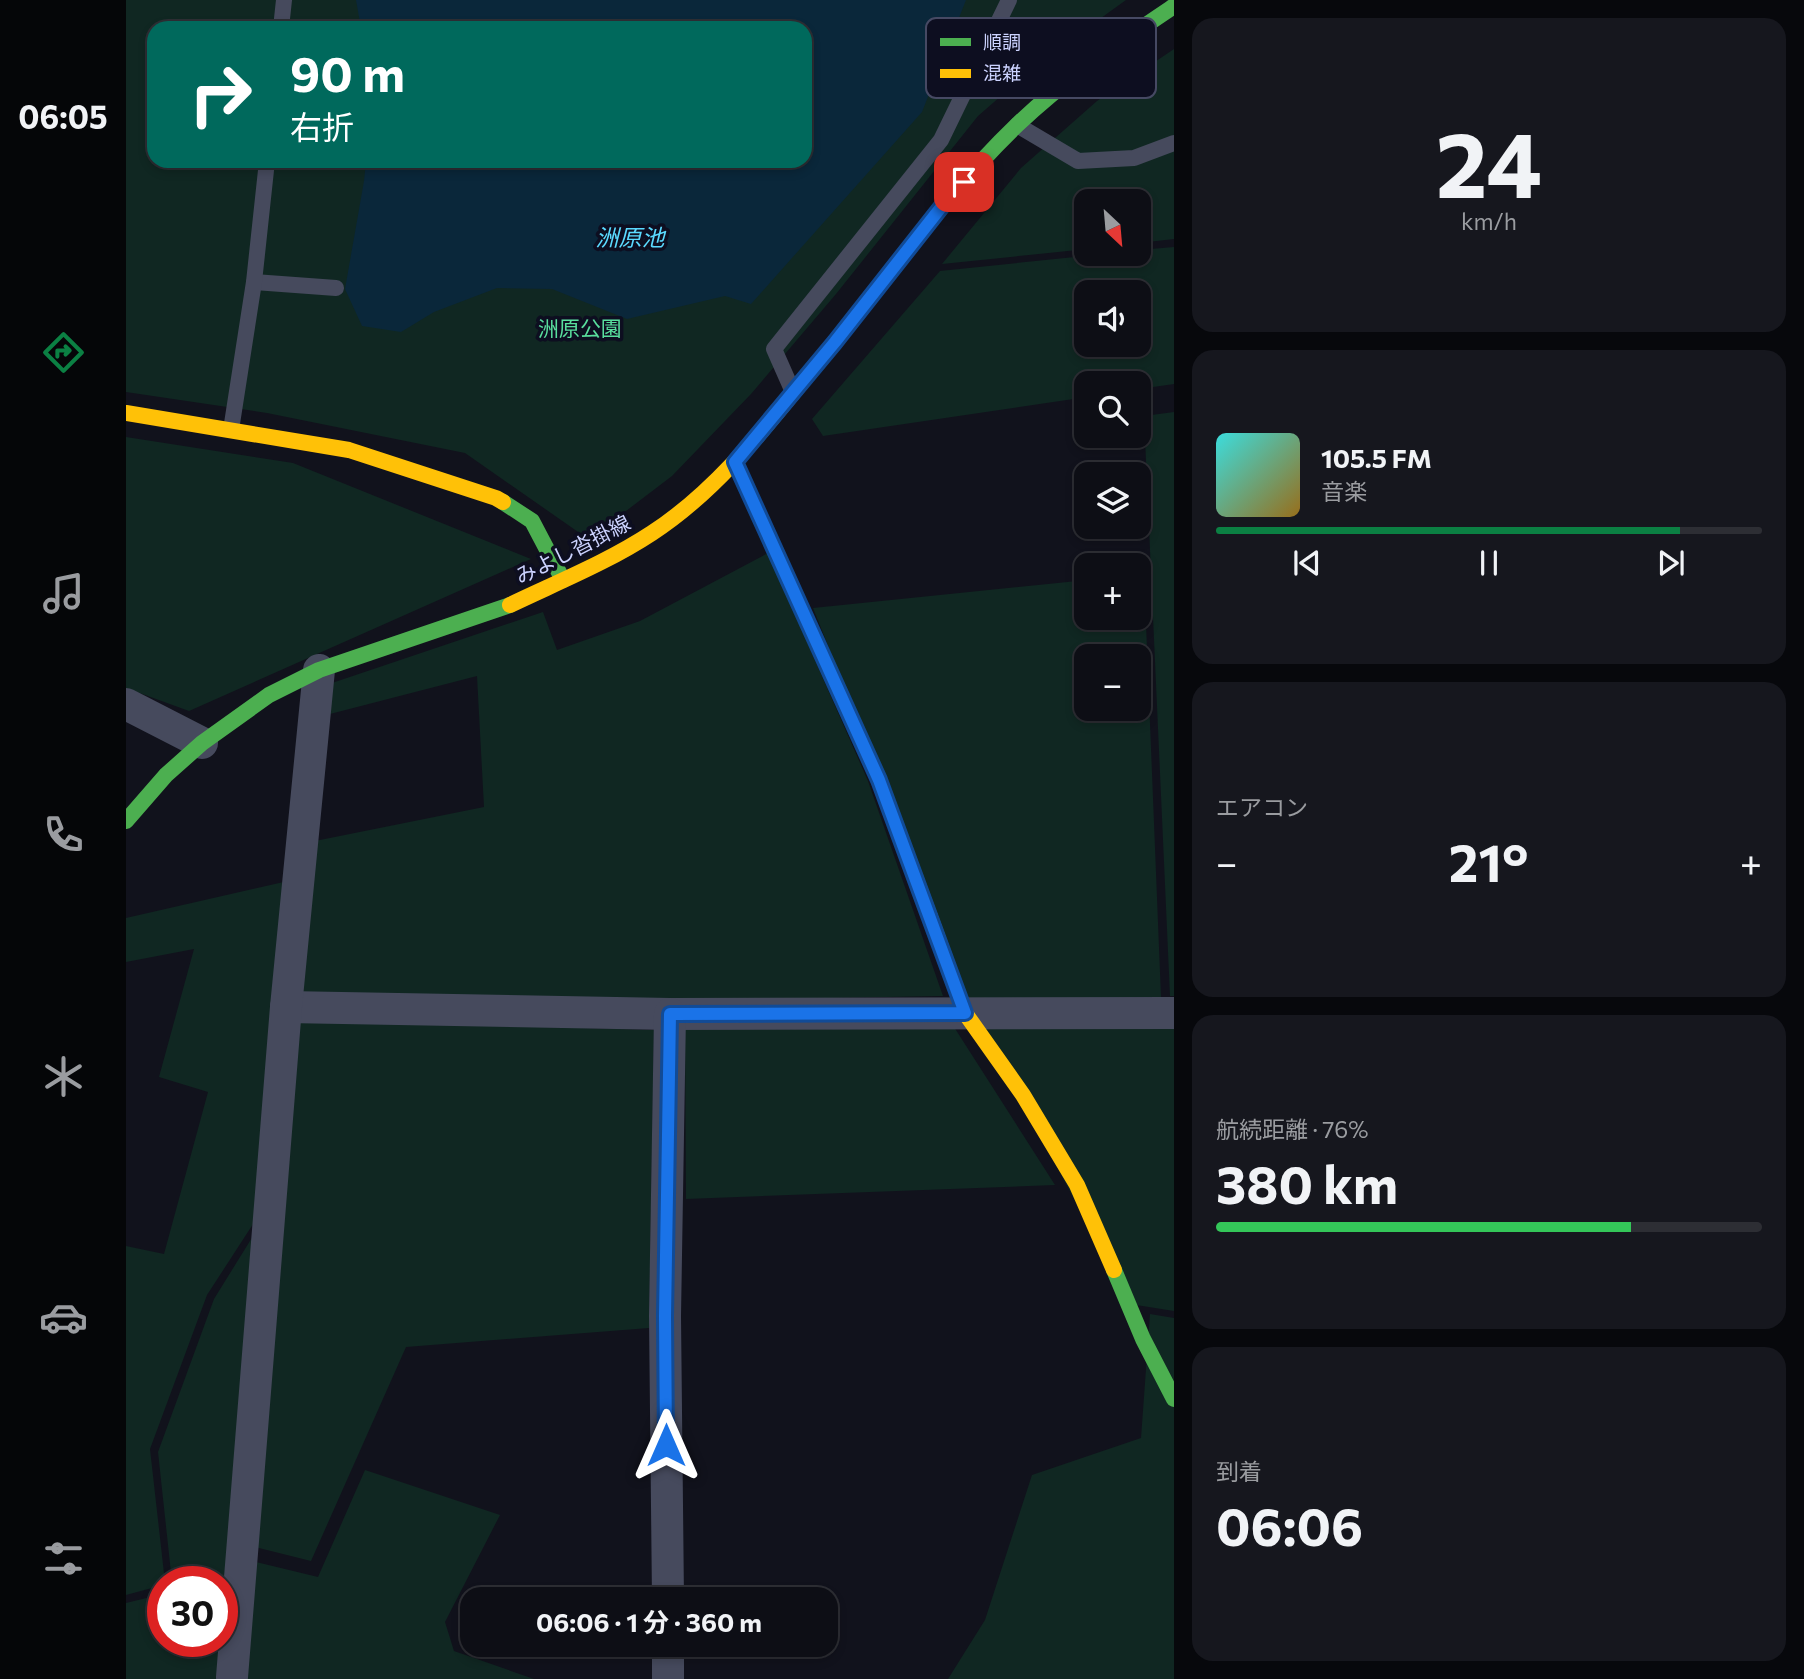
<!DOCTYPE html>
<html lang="ja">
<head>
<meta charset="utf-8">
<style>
  :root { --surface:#0d0e15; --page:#16171e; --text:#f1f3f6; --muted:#9a9ca0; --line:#2d2e34; --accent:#0b8043 }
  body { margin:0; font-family:Commissioner,"Noto Sans JP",sans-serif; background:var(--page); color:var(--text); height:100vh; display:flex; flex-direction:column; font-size:26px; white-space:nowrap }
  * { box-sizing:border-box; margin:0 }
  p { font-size:23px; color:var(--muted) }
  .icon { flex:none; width:38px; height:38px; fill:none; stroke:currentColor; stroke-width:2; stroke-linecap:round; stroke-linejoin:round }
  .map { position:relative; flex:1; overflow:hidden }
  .side { display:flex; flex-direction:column; gap:18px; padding:18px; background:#07080c; width:630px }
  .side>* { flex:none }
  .top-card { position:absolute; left:21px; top:21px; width:665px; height:147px; border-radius:21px; box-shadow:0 4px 10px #0003,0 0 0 2px var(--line); background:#00695c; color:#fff; overflow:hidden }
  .needle { width:46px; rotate:154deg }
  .controls { position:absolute; left:948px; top:189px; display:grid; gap:14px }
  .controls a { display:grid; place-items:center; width:77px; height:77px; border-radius:14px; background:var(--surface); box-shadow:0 4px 10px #0003,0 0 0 2px var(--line); font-size:35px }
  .speed { position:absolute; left:21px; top:1566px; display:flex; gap:14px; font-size:35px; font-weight:700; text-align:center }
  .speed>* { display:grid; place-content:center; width:91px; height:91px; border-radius:50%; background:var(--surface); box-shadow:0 4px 10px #0003,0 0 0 2px var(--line); line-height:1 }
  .speed .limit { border:10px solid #d22; background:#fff; color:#111 }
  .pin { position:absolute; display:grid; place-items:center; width:60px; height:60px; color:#fff; margin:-30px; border-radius:14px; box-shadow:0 4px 10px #0006 }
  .me { position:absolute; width:77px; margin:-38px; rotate:0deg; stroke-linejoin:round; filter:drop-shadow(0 0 5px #0008) }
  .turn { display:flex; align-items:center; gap:24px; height:147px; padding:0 28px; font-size:32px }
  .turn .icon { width:91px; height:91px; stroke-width:2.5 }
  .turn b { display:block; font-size:49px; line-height:60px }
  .big { font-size:52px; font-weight:700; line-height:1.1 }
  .side .card { flex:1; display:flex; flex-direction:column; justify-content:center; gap:10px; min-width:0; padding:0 24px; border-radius:21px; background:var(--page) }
  .side .dial { align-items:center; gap:0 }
  .dial b { font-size:91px; line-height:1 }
  .song { display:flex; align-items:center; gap:21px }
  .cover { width:84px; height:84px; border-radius:10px; background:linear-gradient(135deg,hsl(180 70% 55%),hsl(40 70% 35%)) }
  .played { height:7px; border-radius:4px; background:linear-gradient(90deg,var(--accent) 85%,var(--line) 85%) }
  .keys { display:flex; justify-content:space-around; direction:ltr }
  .heat { display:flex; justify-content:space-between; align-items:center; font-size:38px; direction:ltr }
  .charge { height:10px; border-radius:5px; background:linear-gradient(90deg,#34c759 76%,var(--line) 0) }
  .trip { position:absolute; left:334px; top:1587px; width:378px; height:70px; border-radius:21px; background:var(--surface); box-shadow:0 4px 10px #0003,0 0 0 2px var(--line); font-weight:700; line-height:70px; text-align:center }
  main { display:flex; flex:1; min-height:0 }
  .tab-bar { display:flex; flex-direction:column; width:126px; justify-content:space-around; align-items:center; background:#050608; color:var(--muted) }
  .tab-bar .icon { width:49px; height:49px }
  .tab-bar .active { color:var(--accent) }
  .tab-bar b { font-size:32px; color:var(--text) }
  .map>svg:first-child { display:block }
</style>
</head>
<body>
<main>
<nav class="tab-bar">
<b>06:05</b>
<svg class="icon active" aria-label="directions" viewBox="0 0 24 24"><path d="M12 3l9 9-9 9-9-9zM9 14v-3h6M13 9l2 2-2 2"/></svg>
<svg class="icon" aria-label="music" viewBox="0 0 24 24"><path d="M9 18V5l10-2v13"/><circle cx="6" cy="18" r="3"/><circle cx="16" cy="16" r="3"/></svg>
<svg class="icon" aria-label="phone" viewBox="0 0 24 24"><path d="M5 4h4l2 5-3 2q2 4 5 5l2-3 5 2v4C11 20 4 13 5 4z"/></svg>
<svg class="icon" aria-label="climate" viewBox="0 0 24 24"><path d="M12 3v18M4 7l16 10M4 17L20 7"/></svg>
<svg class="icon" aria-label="car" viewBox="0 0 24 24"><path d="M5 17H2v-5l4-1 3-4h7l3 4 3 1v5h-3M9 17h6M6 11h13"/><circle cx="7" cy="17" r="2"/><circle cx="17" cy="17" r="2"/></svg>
<svg class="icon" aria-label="filters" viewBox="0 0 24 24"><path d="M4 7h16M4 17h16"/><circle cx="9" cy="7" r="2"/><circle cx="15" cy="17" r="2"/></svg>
</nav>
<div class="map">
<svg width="1048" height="1679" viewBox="0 0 1048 1679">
  <rect width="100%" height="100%" fill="#11121c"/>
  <g fill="#102722" fill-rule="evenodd">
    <path d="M0,0H1000L914,62L852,116L710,294L625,394L546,476L500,511L455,534L339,453L141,413L0,392ZM28,28H679V161H28Z"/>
    <polygon points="1048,49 1048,239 1013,243 1013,201 961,201 961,249 816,264 895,168 971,101"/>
    <path d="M1048,247V384L1013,389V383H961V397L697,436L686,419L814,271L978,254H1013V250ZM961,292H1013V345H961Z"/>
    <polygon points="1048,412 1048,996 1044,996 1018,416"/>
    <polygon points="0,437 167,463 405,559 63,711 0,688"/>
    <polygon points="642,553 742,781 817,996 544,1001 173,996 189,841 358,807 351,676 204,714 206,683 417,612 431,650 514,621"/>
    <path d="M1018,574L1035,997L844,1002L687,608L961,580V618H1013V575ZM961,656H1013V709H961Z"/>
    <polygon points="162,881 131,1218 81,1295 24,1449 39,1582 37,1582 37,1585 0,1595 0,1246 38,1254 82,1092 33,1077 68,949 0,962 0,918"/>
    <polygon points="174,1020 528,1030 523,1328 280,1347 185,1561 129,1547"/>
    <polygon points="1048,1021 1048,1311 1004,1304 854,1022"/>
    <polygon points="559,1027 828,1027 929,1185 560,1199"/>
    <polygon points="132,1228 96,1632 96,1582 46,1582 32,1452 88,1299"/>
    <polygon points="1024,1314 1048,1318 1048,1679 822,1679 859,1620 906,1475 1015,1438"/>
    <polygon points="239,1470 374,1515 319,1622 328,1651 408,1679 121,1679 130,1562 192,1577"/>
    <polygon points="37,1594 37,1642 95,1642 92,1679 0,1679 0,1603"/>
  </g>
  <polygon fill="#0a273a" points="230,0 840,0 796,112 625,304 599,296 501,319 426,289 371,288 308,312 275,332 236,326 219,289 238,181 240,161 679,161 679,28 235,28"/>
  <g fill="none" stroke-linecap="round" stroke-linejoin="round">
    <g stroke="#464a5d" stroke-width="16">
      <polyline points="155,28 158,0"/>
      <polyline points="891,125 952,161 1008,158 1048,143"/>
      <polyline points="128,282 210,288"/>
      <polyline points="667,392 648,349 815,140 883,0"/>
      <polyline points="105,430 128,282 141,161"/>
    </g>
    <g stroke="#464a5d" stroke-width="32">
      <polyline points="0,704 76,743"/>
      <polyline points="160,1007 544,1014 1048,1013"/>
      <polyline points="542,1600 539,1316 544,1014"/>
      <polyline points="542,1645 542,1679"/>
      <polyline points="106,1677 160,1007 193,670"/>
    </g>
    <g stroke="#4caf50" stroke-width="16">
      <path d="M703,349C765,274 820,193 891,125C939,79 993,43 1048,6"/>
      <polyline points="609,462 753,780 804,917"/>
      <polyline points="377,502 406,521 437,580"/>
      <polyline points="0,821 40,775 76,743 143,695 193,670 384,605"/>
      <polyline points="988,1270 1017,1339 1048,1399"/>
    </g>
    <g stroke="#ffc107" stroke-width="16">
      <polyline points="0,413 223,450 370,498 377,502"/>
      <path d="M384,605C432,582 482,562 526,533C598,486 649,414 703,349"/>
      <polyline points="804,917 839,1013 897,1095 951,1185 988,1270"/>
    </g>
  </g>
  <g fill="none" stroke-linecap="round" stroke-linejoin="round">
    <defs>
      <polyline id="route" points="540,1445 539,1316 544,1014 839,1013 753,780 609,462 709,342 820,201 838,182"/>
    </defs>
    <use href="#route" stroke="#114b97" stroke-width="18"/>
    <use href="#route" stroke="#1a73e8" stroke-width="12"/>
  </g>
  <g text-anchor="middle" stroke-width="7" stroke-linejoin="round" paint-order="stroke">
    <g font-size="21" fill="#59de9d" stroke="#0d0e20">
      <text x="454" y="336">洲原公園</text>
    </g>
    <g font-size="21" fill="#ccd3ff" stroke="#0d0e20">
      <text transform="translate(447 550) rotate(-27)" y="7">みよし沓掛線</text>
    </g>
    <g font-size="23" font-style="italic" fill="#5bdaff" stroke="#0d0e20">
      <text x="504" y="246">洲原池</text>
    </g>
  </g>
  <rect x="800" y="18" width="230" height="80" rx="10" fill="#0d0e20" stroke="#464963" stroke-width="2"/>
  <rect x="814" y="38" width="31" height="8" fill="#4caf50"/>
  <rect x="814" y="69" width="31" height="9" fill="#ffc107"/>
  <g font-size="19" fill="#ccd3ff">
    <text x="857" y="49">順調</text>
    <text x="857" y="80">混雑</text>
  </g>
</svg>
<div class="controls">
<a><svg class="needle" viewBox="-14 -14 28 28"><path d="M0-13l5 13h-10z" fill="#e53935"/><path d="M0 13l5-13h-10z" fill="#9a9ca0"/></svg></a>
<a><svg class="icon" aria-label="sound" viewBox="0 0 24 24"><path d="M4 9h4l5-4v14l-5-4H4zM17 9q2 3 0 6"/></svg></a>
<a><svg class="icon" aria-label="search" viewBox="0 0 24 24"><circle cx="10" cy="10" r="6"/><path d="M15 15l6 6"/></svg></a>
<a><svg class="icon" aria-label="layers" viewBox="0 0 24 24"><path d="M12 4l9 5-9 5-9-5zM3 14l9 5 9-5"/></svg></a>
<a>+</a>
<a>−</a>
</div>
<div class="speed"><div class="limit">30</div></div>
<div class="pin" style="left:838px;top:182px;background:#d93025"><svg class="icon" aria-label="arrive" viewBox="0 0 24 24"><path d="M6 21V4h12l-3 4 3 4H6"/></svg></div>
<svg class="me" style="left:540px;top:1445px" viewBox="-20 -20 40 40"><path d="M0-17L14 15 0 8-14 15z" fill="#1a73e8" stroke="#fff" stroke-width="4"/></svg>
<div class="trip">06:06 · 1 分 · 360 m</div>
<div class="top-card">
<div class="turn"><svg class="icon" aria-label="right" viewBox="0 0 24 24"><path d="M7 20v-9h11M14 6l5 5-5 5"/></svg><div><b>90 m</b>右折</div></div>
</div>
</div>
<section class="side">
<div class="card dial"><b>24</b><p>km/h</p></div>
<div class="card">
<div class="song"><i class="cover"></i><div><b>105.5 FM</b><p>音楽</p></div></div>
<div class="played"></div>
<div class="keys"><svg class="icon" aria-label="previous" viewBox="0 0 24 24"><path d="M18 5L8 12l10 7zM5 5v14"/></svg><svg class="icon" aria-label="pause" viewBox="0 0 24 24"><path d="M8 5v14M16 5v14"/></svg><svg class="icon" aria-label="next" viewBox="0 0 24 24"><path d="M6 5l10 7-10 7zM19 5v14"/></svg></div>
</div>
<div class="card"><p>エアコン</p>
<div class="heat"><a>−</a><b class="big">21°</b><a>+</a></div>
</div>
<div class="card"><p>航続距離 · 76%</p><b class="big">380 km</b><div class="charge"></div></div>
<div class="card"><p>到着</p><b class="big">06:06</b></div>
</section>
</main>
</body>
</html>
